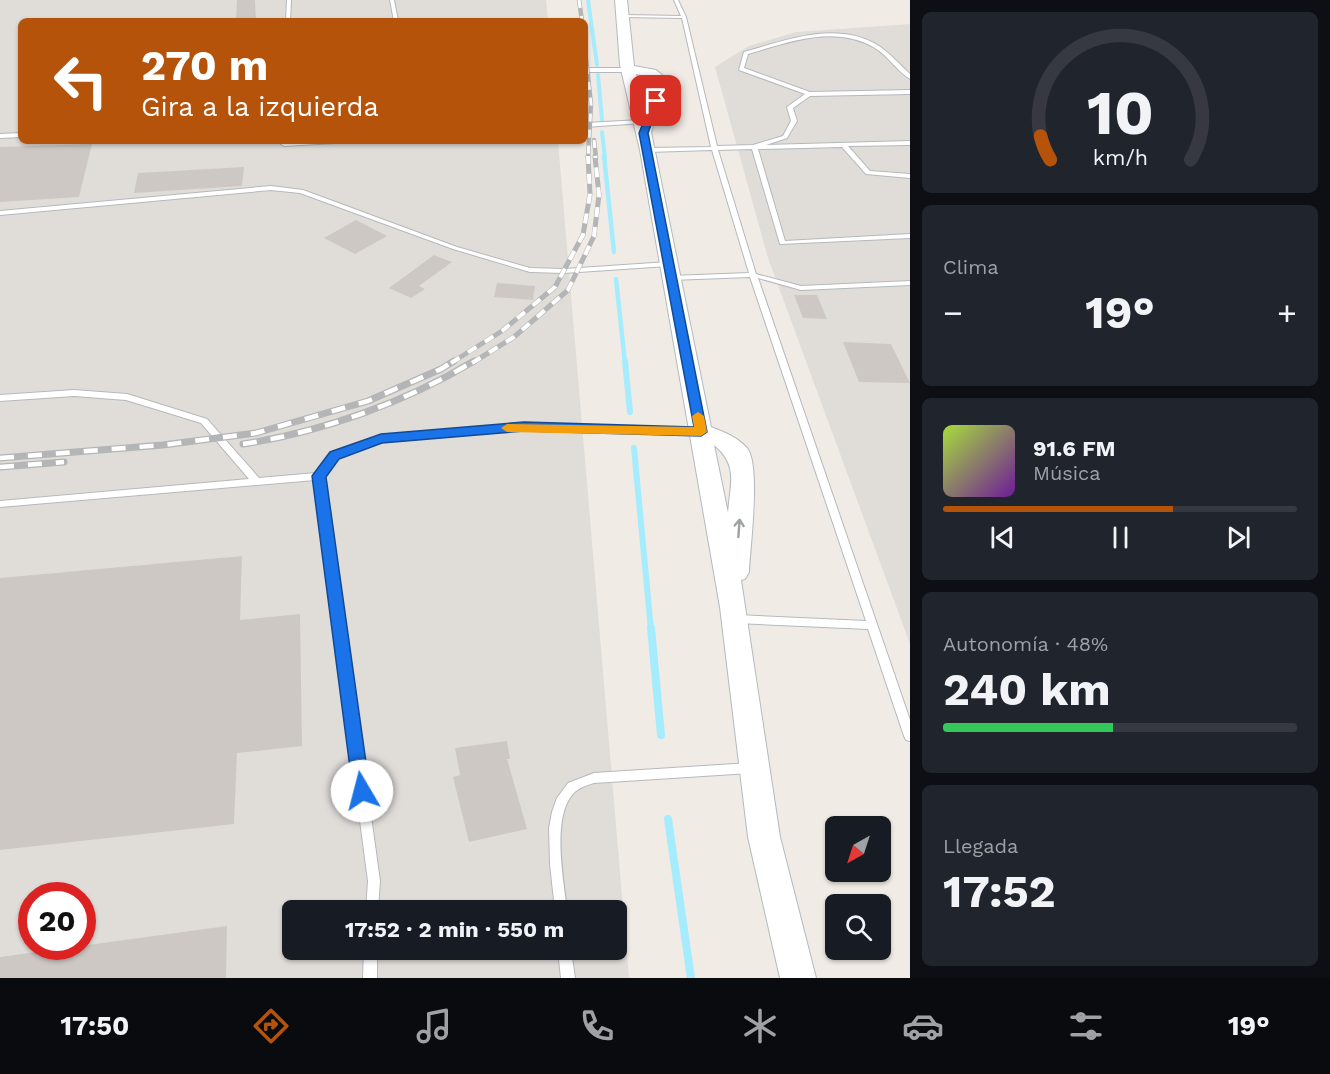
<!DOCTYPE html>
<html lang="es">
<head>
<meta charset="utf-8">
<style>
  :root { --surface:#171b24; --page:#20242c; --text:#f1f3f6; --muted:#9ea1a6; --line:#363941; --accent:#b45309 }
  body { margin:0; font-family:"Work Sans",sans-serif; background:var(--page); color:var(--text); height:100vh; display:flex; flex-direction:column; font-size:22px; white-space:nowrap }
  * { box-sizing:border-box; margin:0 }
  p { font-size:20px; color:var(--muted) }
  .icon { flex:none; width:33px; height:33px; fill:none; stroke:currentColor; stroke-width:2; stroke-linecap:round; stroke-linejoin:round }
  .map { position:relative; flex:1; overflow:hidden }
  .drawer { display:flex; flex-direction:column; gap:12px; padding:12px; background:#0d0f14; width:420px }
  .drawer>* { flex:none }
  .top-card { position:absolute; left:18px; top:18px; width:570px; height:126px; border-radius:9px; box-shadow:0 2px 4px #0004; background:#b45309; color:#fff; overflow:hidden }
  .needle { width:39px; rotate:219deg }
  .controls { position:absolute; left:825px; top:816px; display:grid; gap:12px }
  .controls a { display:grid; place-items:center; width:66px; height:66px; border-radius:9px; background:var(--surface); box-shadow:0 2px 4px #0004; font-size:30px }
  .speed { position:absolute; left:18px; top:882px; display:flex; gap:12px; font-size:30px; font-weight:700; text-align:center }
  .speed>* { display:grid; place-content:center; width:78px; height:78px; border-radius:50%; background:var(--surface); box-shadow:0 2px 4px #0004; line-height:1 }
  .speed .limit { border:9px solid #d22; background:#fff; color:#111 }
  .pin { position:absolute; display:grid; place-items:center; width:51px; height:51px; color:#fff; margin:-26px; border-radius:12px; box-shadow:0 3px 9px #0006 }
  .me { position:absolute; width:66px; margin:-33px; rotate:352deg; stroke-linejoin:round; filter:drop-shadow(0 0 4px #0008) }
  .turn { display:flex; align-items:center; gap:21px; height:126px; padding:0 24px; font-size:27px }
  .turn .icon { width:78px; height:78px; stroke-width:2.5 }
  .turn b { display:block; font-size:42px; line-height:51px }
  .big { font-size:45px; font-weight:700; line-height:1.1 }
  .drawer .widget { flex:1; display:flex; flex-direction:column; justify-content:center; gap:9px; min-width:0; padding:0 21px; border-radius:9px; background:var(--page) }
  .drawer .dial { align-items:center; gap:0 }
  .dial svg { height:156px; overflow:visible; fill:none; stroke:var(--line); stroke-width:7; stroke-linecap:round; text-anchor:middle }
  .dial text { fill:var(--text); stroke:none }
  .song { display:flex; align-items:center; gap:18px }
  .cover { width:72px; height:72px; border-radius:9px; background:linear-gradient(135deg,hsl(80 70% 55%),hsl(280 70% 35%)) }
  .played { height:6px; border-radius:3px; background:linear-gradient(90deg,var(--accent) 65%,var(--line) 65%) }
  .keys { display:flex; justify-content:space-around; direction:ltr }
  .heat { display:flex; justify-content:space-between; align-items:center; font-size:33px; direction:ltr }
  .charge { height:9px; border-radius:4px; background:linear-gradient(90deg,#34c759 48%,var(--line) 0) }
  .trip { position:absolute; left:282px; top:900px; width:345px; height:60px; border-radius:9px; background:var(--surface); box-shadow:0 2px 4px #0004; font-weight:700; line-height:60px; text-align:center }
  .menu { display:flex; height:96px; justify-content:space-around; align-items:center; background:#090b0e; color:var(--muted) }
  .menu .icon { width:42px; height:42px }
  .menu .on { color:var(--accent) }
  .menu b { font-size:27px; color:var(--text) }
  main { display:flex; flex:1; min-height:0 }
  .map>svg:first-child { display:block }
</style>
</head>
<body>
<main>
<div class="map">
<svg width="910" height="978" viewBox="0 0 910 978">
  <rect width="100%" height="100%" fill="#f0ebe5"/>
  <g fill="#e0ddd9" fill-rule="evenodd">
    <path d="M0,0H546L548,21H21V141H558L629,978H0ZM32,896H82V946H32ZM292,910H616V950H292Z"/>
    <polygon points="910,24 910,644 768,258 715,67 749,46 796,32"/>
  </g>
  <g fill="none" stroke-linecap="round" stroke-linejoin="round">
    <g stroke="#a5ecff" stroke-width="4">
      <polyline points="588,0 597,65"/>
      <polyline points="598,75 602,120"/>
      <polyline points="602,132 605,158"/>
    </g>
    <g stroke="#a5ecff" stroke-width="4.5">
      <polyline points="604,156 614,252"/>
      <polyline points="616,279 625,363"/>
    </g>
    <g stroke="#a5ecff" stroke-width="6">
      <polyline points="625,361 630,412"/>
      <polyline points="634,448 651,630"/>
    </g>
    <g stroke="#a5ecff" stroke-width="8">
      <polyline points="651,628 661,735"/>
      <polyline points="668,819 691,978"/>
    </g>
  </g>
  <g fill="#cdc8c4">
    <polygon points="237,0 255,0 256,21 236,21"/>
    <polygon points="92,144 79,197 0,202 0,147"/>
    <polygon points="244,167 242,186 134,193 138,173"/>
    <polygon points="356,220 387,236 355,254 324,238"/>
    <polygon points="434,255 452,262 419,286 425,289 411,298 389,288"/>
    <polygon points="497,283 535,286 533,300 494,297"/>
    <polygon points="794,295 817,295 827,319 803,318"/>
    <polygon points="843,342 891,344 910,383 859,382"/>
    <polygon points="242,556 240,620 300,614 302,746 237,753 234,824 0,850 0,578"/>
    <polygon points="507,741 510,759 507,759 527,829 469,842 453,777 460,775 455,748"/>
    <polygon points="227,926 226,978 0,978 0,957"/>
  </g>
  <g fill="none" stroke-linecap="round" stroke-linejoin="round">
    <defs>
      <g id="service">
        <polygon points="287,0 291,0 290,21 286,21"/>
        <polygon points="390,0 394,0 398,21 394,21"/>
        <path d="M674,0H678L686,17L717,146L753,145L783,136L791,121L787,107L805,94L739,70L744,52C787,40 837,20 879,46C891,54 900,65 910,74V79C897,71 888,56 875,48C835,24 789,42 748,54L744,68L810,92L910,90V94L810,96L793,108L797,121L787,138L766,145L910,141V145L848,146L870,171L910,174V178L866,174L842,147L758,149L785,241L910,234V238L780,244L752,149L718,150L756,274L801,286L910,281V285L801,290L758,278L910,720V741L906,740L904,736L868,629L737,623L733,622L732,619L733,616L737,615L866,621L750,277L671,280L667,278L671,276L749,273L712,150L648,152L645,150L648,148L711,147L682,18L624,17L622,16L624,15L681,16Z"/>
        <polygon points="585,68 628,68 631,70 628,72 585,72"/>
        <polygon points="641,120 643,121 643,123 585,127 585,123"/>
        <polygon points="21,133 21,137 0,138 0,134"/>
        <polygon points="281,141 287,142 338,141 335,143 284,146 281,144"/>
        <polygon points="271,186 303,190 457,247 530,268 564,269 668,262 671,264 668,266 564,273 530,272 453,249 300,193 271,190 0,215 0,211"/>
        <polygon points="74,390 127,394 207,419 259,478 316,473 332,454 381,435 524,424 701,429 705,432 701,435 524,430 382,441 338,458 324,477 380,881 378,910 366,910 368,881 315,480 0,507 0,501 249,479 201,423 126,400 74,396 0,401 0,395"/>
        <path d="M750,763L754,764L756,768L754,772L750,773L594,783C588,785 581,787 576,791C550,813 564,880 567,910H555L550,864L549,828L552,812L557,798L568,783L594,773Z"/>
        <polygon points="364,950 377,950 377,978 363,978"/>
        <polygon points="558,950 571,950 575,978 561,978"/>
      </g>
      <path id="secondary" d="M615,0H627L634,66L656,70L669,81L651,132L711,427C724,432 737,437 747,448C761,465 750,547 749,572L745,579L741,580L780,837L816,978H780L748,837L720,607L640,150L620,65ZM636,74L646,76L655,82L645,107ZM714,445C739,465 730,485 728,513Z"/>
    </defs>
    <use href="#service" stroke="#b5b9bc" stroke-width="2"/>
    <use href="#secondary" stroke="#b3babd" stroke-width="2"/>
    <use href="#service" fill="#fff" fill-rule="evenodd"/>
    <use href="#secondary" fill="#fff" fill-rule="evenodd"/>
    <defs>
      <g id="rail-far2">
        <polyline points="579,0 582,21"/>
        <polyline points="585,50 591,104 588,158"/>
        <polyline points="594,140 596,158"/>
      </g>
      <g id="rail-far1">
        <polyline points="451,363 502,331 555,287 583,235 590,194 588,156"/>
        <polyline points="472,363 514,337 568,290 594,236 599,195 595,156"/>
      </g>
      <g id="rail">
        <path d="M243,444C322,432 406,402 474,361"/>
        <polyline points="0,458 163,445 256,433 368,401 441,369 454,361"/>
        <polyline points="0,467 64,462"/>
      </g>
    </defs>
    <use href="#rail-far2" stroke="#b4b5b6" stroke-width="4.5"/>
    <use href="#rail-far1" stroke="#b4b5b6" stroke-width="5"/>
    <use href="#rail" stroke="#b4b5b6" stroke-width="7"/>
    <use href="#rail-far2" stroke="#fff" stroke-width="3" stroke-dasharray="8" stroke-linecap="butt"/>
    <use href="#rail-far1" stroke="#fff" stroke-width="4" stroke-dasharray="10" stroke-linecap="butt"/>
    <use href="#rail" stroke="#fff" stroke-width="4.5" stroke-dasharray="14" stroke-linecap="butt"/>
  </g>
  <defs><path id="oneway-shaft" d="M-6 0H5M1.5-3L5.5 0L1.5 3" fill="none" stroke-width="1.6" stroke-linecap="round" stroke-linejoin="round" transform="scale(1.5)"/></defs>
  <use stroke="#9da1a3" href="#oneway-shaft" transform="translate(739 528) rotate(-86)"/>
  <polygon fill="#1a73e8" stroke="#114b97" stroke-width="1.5" points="656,99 660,101 648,133 707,432 701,436 524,431 382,443 339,459 326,477 370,791 368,797 362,800 355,797 353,791 312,476 330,452 381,434 524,422 694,427 639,133 652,101"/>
  <polygon fill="#f59e0b" points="698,412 704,416 707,432 701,436 507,432 501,428 507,424 694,427 692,416"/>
</svg>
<div class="controls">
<a><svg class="needle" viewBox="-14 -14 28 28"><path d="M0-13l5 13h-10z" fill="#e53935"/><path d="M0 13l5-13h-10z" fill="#9ea1a6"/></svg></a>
<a><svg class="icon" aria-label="search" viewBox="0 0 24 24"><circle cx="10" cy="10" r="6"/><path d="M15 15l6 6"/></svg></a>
</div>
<div class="speed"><div class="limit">20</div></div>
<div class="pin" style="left:656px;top:101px;background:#d93025"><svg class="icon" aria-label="arrive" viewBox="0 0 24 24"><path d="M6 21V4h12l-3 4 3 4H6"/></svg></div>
<svg class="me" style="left:362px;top:791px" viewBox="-20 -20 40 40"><circle r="19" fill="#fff"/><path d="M0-13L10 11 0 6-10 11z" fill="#1a73e8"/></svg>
<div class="trip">17:52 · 2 min · 550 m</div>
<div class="top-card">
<div class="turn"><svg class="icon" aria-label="left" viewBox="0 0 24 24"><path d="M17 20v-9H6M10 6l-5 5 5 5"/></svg><div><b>270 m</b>Gira a la izquierda</div></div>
</div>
</div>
<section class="drawer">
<div class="widget dial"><svg viewBox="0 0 100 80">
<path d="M14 69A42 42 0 1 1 86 69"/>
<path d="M14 69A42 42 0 0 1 9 57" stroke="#b45309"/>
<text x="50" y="56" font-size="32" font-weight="700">10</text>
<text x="50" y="72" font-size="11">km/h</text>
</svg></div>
<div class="widget"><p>Clima</p>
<div class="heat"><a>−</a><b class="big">19°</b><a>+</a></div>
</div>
<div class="widget">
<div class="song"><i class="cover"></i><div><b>91.6 FM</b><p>Música</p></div></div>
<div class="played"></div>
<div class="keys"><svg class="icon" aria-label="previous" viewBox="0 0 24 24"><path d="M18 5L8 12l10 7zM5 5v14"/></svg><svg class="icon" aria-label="pause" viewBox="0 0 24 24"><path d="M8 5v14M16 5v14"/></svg><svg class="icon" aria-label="next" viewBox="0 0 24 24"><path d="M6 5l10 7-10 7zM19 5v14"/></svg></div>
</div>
<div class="widget"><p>Autonomía · 48%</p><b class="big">240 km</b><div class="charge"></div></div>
<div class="widget"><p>Llegada</p><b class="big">17:52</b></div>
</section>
</main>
<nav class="menu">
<b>17:50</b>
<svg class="icon on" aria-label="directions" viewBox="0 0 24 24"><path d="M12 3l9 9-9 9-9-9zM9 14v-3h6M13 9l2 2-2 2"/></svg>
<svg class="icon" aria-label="music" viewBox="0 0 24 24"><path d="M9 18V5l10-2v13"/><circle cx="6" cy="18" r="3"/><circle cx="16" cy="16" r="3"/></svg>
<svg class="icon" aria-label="phone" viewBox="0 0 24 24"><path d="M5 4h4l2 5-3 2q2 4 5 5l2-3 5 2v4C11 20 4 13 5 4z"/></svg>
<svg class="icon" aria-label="climate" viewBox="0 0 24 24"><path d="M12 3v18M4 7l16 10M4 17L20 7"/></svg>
<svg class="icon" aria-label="car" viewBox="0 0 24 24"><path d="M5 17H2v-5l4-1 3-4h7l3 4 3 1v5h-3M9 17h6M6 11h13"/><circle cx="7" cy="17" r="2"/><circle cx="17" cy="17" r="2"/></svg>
<svg class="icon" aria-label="filters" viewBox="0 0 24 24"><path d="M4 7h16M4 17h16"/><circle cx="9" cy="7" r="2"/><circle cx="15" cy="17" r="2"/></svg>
<b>19°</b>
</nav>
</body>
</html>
